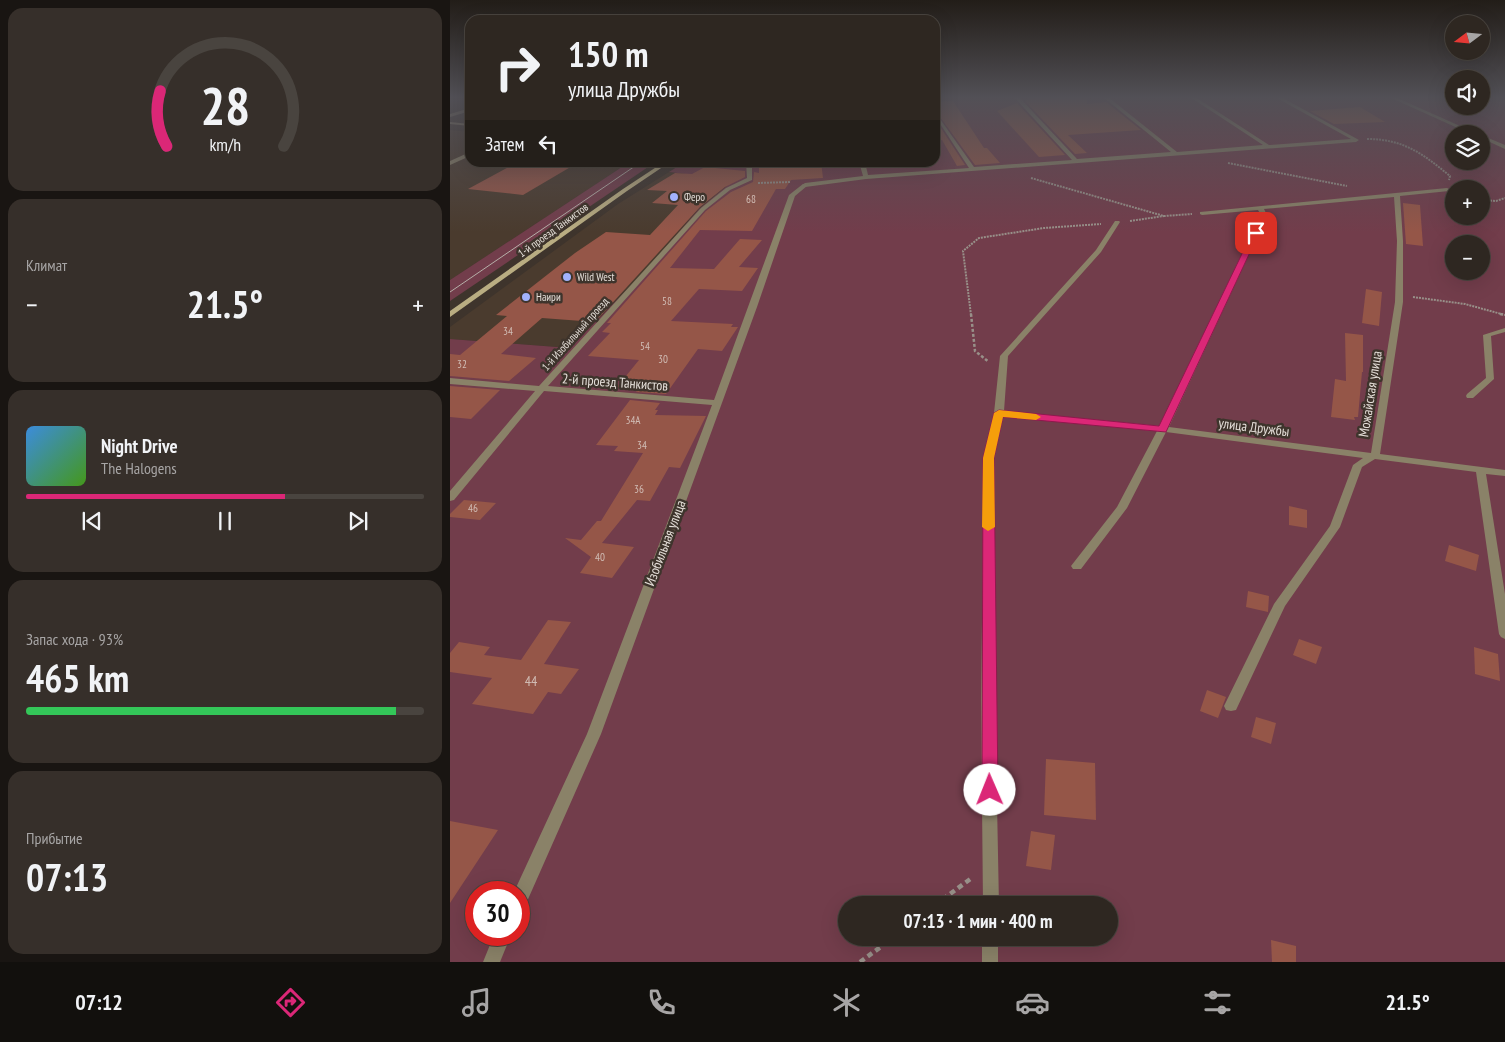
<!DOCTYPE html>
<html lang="ru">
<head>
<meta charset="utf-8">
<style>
  :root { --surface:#2e2721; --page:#362f2a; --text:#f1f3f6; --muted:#a7a5a5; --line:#49443f; --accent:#db2777 }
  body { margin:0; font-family:"PT Sans Narrow",sans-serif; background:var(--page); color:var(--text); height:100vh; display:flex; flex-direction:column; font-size:19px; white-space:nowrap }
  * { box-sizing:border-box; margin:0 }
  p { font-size:16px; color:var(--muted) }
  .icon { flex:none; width:28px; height:28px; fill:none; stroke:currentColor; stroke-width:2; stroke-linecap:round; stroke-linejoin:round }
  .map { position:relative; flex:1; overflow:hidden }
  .drawer { display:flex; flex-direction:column; gap:8px; padding:8px; background:#191512; width:450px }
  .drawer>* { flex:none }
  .hud { position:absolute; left:15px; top:15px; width:475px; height:152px; border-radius:15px; box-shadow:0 5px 20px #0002,0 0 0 1px var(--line); background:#2e2721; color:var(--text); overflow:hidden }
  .needle { width:32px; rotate:254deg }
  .tools { position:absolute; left:995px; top:15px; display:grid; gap:10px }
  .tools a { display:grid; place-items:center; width:45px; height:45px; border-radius:50%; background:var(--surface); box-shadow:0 5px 20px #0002,0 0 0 1px var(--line); font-size:25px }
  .speed { position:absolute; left:15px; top:881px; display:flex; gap:10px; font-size:25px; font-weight:700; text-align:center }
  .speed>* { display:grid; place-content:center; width:65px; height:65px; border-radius:50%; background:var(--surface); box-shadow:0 5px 20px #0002,0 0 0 1px var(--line); line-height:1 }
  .speed .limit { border:8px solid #d22; background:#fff; color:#111 }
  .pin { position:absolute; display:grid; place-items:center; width:42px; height:42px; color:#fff; margin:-21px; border-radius:10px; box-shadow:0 2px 8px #0006 }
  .me { position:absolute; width:55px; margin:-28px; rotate:359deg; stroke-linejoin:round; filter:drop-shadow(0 0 4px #0008) }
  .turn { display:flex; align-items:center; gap:18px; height:105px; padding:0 20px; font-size:22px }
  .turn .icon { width:65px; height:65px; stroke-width:2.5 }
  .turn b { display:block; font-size:35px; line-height:42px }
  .then { display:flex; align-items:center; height:48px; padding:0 20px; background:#0003; gap:10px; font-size:19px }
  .big { font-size:38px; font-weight:600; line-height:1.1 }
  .drawer .tile { flex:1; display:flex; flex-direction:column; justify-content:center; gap:8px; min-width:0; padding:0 18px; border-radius:15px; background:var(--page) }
  .drawer .dial { align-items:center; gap:0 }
  .dial svg { height:130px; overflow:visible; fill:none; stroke:var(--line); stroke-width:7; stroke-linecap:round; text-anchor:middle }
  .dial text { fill:var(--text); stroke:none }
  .song { display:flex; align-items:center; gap:15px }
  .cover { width:60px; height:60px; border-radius:8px; background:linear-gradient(135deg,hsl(210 70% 55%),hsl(100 70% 35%)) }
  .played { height:5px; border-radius:2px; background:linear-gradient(90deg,var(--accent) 65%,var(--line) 65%) }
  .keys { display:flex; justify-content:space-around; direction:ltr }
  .heat { display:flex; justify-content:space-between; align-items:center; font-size:28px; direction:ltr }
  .charge { height:8px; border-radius:4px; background:linear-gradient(90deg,#34c759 93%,var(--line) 0) }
  .trip { position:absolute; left:388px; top:896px; width:280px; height:50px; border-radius:25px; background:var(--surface); box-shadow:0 5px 20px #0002,0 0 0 1px var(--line); font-weight:600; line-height:50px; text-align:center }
  .tab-bar { display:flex; height:80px; justify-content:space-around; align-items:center; background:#12100d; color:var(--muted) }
  .tab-bar .icon { width:35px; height:35px }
  .tab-bar .current { color:var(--accent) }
  .tab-bar b { font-size:22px; color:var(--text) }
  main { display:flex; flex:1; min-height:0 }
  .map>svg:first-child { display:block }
</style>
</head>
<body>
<main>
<section class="drawer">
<div class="tile dial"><svg viewBox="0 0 100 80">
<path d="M14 69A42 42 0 1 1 86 69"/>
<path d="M14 69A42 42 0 0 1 10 35" stroke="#db2777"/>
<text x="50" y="56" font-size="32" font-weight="700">28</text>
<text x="50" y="72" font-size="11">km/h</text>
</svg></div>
<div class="tile"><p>Климат</p>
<div class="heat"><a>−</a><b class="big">21.5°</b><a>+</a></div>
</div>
<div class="tile">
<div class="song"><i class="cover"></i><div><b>Night Drive</b><p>The Halogens</p></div></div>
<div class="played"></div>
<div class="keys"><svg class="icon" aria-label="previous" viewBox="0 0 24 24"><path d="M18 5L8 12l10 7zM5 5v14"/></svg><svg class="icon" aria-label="pause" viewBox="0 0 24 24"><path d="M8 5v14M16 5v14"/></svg><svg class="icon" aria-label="next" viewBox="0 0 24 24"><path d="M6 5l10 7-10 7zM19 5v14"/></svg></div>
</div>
<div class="tile"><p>Запас хода · 93%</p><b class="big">465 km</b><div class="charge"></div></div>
<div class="tile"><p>Прибытие</p><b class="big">07:13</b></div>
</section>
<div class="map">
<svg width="1055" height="962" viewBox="0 0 1055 962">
  <rect width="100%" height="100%" fill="#3e342c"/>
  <g fill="#4a3b2e">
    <polygon points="0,130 20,132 20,162 178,163 0,280"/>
    <polygon points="219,172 285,179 120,348 0,339 0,327 168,204"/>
  </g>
  <g fill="#723d4b" fill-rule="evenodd">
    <path d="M485,97H1004V106H1031V97H1055V962H0V339L120,348L194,272L249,209L284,180L219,172L235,162H485ZM1004,134H1031V161H1004ZM1004,189H1031V216H1004ZM1004,244H1031V271H1004ZM26,892H69V935H26ZM396,905H659V938H396Z"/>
    <polygon points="178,163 204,163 0,301 0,280"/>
  </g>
  <g fill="#955648">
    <polygon points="584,97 636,97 637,104 656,102 691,130 618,135 637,153 625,154 575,101"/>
    <polygon points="503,101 534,148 537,148 550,163 525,165 485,110 485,102"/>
    <polygon points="567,103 615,155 589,157 547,111"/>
    <polygon points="910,107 935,122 884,124 860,111"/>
    <polygon points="485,119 515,165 507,166 492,140 485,141"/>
    <polygon points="68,162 86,163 129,162 73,195 18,189"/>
    <polygon points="309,162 371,162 373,178 341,180 335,189 326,189 302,231 250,230 220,268 264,269 290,239 312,240 289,267 308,268 292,291 249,289 221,321 283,324 281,327 288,327 272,351 248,349 216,394 186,392 189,389 167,387 189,360 138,356 160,333 152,332 161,323 157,323 256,211 281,192 303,182 304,172 309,173"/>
    <polygon points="255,167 295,171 295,177 275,187 250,207 145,322 92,318 51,354 86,358 59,381 0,376 0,354 10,355 57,316 46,315 125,253 156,232 200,235 228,205 202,203 217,191 197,190 225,173 242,174"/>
    <polygon points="953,203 970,205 973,246 956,244"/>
    <polygon points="916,289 932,292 929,326 912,323"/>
    <polygon points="895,333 913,335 913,372 912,372 908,417 904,417 905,420 881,417 885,379 896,381"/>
    <polygon points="0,386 50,390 21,419 0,417"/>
    <polygon points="180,400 210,403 205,410 208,410 205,415 256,416 230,468 219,467 200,501 187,500 152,543 184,547 162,578 130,573 141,557 115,538 131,540 147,521 151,521 193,453 164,451 168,446 146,445"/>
    <polygon points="14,500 46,503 30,520 0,517 0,514"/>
    <polygon points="839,506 857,510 857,528 839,525"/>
    <polygon points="999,545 1029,555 1026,571 995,561"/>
    <polygon points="798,591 819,596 818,612 796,607"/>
    <polygon points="98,620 121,622 94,664 129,669 111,694 98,692 83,714 22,704 42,678 0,672 0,653 9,642 40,647 34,655 71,660"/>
    <polygon points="849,639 872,647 866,664 843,655"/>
    <polygon points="1024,647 1048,654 1050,681 1025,674"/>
    <polygon points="757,690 776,697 768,718 750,711"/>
    <polygon points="806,717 826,723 821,744 801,737"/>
    <polygon points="596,759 645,763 646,820 594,815"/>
    <polygon points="0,821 48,830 0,903"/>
    <polygon points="581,831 605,835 601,870 576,866"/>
    <polygon points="821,940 846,946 846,962 822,962"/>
  </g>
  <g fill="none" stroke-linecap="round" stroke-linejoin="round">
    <g stroke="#989089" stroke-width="2" stroke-dasharray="2 1" stroke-linecap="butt">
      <path d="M917,139C954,139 973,154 1000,176L999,180"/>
      <polyline points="778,163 897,186"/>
      <polyline points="581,178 714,216 742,214"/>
      <polyline points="308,183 340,182"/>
      <polyline points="1031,200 1046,201 1055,198"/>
      <polyline points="680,221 714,216"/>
      <polyline points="963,297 1015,304 1055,315"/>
      <polyline points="521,315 513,251 529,238 594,228 651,224"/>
    </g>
    <g stroke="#989089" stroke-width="2.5" stroke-dasharray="3 2" stroke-linecap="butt">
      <polyline points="521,314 525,351 539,362"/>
      <polyline points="1050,314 1055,315"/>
    </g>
    <g stroke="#989089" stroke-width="4.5" stroke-dasharray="5.5 4" stroke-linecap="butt">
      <polyline points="485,905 523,877"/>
      <polyline points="410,962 443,938"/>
    </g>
    <g fill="#8a8268" fill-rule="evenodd">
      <polygon points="564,97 569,97 627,159 721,152 653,97 658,97 727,152 813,145 740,97 745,97 819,145 901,139 825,97 831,97 909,140 906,142 416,179 355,187 352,185 355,183 413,176 409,162 415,162 418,175 519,168 485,116 485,112 524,167 622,160"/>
      <polygon points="939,97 945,97 1028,134 1021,134"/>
      <polygon points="1031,135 1055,145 1055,149 1031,138"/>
      <polygon points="20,152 20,156 0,165 0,161"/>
      <path d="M997,188L999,189V191L950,196L953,241V302L930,454L1055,470V476L1036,474L1055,594V639L1051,637L1049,634L1026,472L925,459L912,467L890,527L835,606L786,710L781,711L776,710L774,706L824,604L880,526L903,465L913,458L716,432L677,508L631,569H623L621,566L667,507L707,431L546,415L544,413L550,356L646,250L665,221H669L670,222L651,252L558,356L554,411L710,426L811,215L808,210L752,215L750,214V212ZM944,197L947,241L945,302L921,453L719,427L817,215L814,209Z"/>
      <polygon points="1055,328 1055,332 1041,336 1044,379 1023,398 1017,398 1016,396 1017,394 1036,378 1033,335"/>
    </g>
    <g fill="#8a8268" fill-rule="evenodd">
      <polygon points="20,108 20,111 0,117 0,114"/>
      <polygon points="0,122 20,124 20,126 0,124"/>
      <polygon points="296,162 302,162 302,180 280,190 255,210 98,386 264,400 339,195 353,184 357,184 357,186 345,196 307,307 151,734 75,906 69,908 69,892 64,892 137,734 262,405 94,391 4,500 0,501 0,491 85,391 0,384 0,378 89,386 251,208 276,188 297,178"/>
      <polygon points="549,410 554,413 544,458 545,700 549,905 533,905 531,700 534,458 544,413"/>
      <polygon points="44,935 61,935 50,962 33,962"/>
      <rect x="532" y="938" width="16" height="24"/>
    </g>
    <polygon fill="#b9ad82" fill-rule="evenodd" points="214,162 220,162 177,191 0,317 0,311 173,189"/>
    <polyline stroke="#b6afa8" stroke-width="1" points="0,292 191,162"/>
  </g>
  <linearGradient id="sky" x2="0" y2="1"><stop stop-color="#221d18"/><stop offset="0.42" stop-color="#525056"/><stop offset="1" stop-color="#525056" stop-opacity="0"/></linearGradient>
  <rect width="1055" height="232" fill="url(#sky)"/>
  <polygon fill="#db2777" stroke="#8e194d" points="806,231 809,233 716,432 553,417 544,458 548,790 546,796 540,798 534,796 532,790 533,458 544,413 549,410 709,426 802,233"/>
  <polygon fill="#f59e0b" points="549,410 586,414 591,417 586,420 553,417 544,458 545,527 538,531 532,527 533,458 544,413"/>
  <g fill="#a2b2fd" stroke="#3e342c" stroke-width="2">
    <circle cx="224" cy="197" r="5"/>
    <circle cx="117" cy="277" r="5"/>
    <circle cx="76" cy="297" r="5"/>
  </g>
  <g text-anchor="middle" stroke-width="5" stroke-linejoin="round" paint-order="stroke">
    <g font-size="11" fill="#e5dfd9" stroke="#3e342c" text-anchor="start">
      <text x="234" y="201">Феро</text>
      <text x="127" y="281">Wild West</text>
      <text x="86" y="301">Наири</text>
    </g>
    <g font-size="11" fill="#d1bdb5">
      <text x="301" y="203">68</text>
      <text x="217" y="305">58</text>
      <text x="58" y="335">34</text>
      <text x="195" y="350">54</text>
      <text x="213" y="363">30</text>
      <text x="12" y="368">32</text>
      <text x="183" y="424">34А</text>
      <text x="192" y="449">34</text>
      <text x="189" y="493">36</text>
      <text x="23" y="512">46</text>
      <text x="150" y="561">40</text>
    </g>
    <g font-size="11" fill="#e5dfd9" stroke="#3e342c">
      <text transform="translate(103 230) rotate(-36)" y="4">1-й проезд Танкистов</text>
      <text transform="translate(125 334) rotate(-48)" y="4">1-й Изобильный проезд</text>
    </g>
    <g font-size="14" fill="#e5dfd9" stroke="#3e342c">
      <text transform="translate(165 382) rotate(4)" y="5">2-й проезд Танкистов</text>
      <text transform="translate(920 394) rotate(-81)" y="5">Можайская улица</text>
      <text transform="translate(804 427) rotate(7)" y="5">улица Дружбы</text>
      <text transform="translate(215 543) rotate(-69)" y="5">Изобильная улица</text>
    </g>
    <g font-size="14" fill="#d1bdb5">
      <text x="81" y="686">44</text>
    </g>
  </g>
</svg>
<div class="tools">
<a><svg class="needle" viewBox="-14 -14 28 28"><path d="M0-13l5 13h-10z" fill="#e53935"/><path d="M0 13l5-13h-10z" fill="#a7a5a5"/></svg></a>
<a><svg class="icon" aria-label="sound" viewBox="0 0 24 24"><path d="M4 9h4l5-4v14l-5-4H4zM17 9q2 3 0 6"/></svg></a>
<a><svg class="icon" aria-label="layers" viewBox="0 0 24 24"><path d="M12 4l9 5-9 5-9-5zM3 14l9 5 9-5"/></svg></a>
<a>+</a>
<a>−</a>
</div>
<div class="speed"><div class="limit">30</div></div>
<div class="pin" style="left:806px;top:233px;background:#d93025"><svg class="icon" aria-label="arrive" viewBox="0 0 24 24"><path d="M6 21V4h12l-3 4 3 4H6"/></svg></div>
<svg class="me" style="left:540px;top:790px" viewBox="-20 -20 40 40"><circle r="19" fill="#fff"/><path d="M0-13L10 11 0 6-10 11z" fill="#db2777"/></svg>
<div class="trip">07:13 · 1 мин · 400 m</div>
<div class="hud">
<div class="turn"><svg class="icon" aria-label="right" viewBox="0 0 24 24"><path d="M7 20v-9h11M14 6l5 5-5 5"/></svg><div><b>150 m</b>улица Дружбы</div></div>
<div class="then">Затем<svg class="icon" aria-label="left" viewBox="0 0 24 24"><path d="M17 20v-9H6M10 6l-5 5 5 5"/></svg></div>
</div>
</div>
</main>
<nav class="tab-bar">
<b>07:12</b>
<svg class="icon current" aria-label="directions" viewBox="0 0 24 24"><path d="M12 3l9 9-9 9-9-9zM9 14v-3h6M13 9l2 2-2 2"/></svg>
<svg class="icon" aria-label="music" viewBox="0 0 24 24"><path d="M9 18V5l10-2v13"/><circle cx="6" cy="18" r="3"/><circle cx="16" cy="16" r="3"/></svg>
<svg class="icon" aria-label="phone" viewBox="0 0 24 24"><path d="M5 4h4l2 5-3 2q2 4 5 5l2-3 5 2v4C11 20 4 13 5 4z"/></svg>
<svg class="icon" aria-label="climate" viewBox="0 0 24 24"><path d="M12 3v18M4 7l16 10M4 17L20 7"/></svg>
<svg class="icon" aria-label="car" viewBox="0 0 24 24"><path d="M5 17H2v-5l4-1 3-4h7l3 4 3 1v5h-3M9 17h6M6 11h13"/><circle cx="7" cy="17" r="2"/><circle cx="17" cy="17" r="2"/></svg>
<svg class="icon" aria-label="filters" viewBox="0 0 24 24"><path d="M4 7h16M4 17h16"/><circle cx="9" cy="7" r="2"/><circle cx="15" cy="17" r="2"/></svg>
<b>21.5°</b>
</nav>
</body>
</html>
